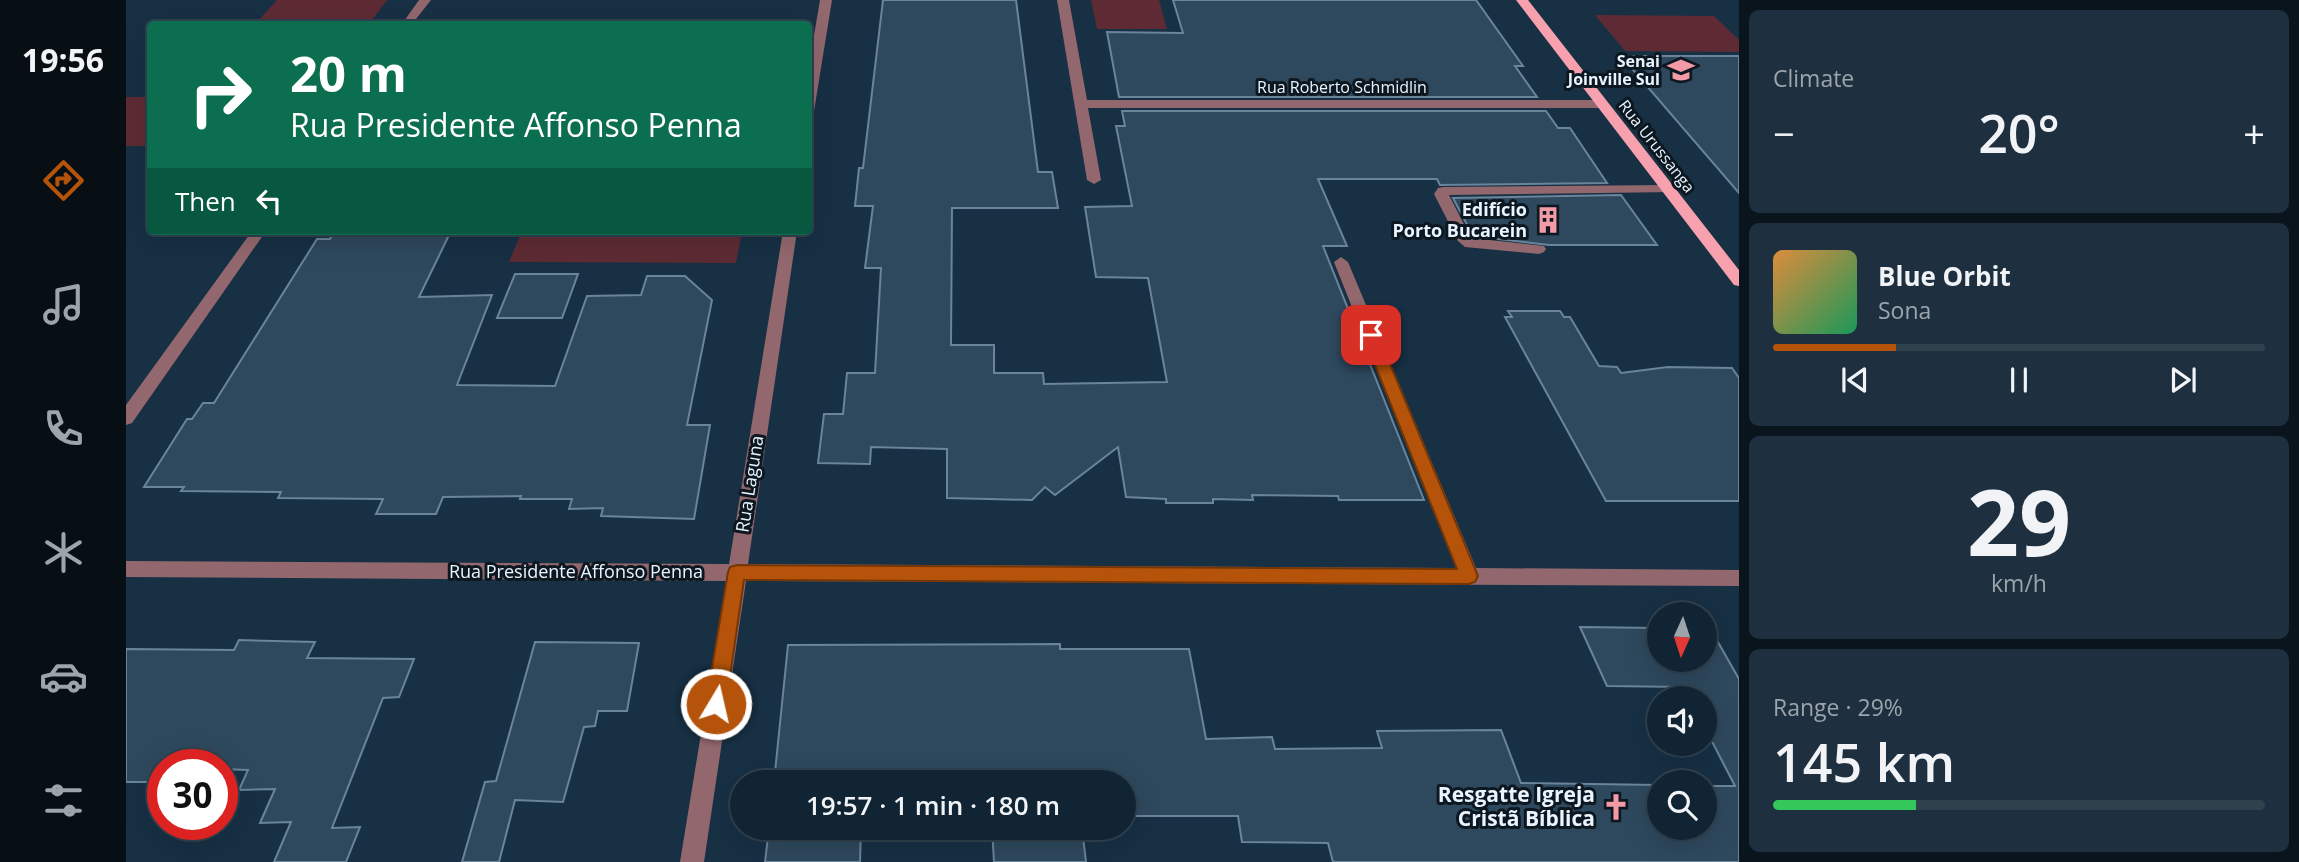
<!DOCTYPE html>
<html lang="en">
<head>
<meta charset="utf-8">
<style>
  :root { --surface:#112433; --page:#1e303f; --text:#f1f3f6; --muted:#9ca4ac; --line:#30414e; --accent:#b45309 }
  body { margin:0; font-family:"Open Sans",sans-serif; background:var(--page); color:var(--text); height:100vh; display:flex; flex-direction:column; font-size:26px; white-space:nowrap }
  * { box-sizing:border-box; margin:0 }
  p { font-size:23px; color:var(--muted) }
  .icon { flex:none; width:38px; height:38px; fill:none; stroke:currentColor; stroke-width:2; stroke-linecap:round; stroke-linejoin:round }
  .map { position:relative; flex:1; overflow:hidden }
  .drawer { display:flex; flex-direction:column; gap:10px; padding:10px; background:#09141c; width:560px }
  .drawer>* { flex:none }
  .hud { position:absolute; left:21px; top:21px; width:665px; height:214px; border-radius:7px; box-shadow:0 7px 28px #0002,0 0 0 2px var(--line); background:#0b6e4f; color:#fff; overflow:hidden }
  .needle { width:46px; rotate:183deg }
  .controls { position:absolute; left:1521px; top:602px; display:grid; gap:14px }
  .controls a { display:grid; place-items:center; width:70px; height:70px; border-radius:50%; background:var(--surface); box-shadow:0 7px 28px #0002,0 0 0 2px var(--line); font-size:35px }
  .speed { position:absolute; left:21px; top:749px; display:flex; gap:14px; font-size:35px; font-weight:700; text-align:center }
  .speed>* { display:grid; place-content:center; width:91px; height:91px; border-radius:50%; background:var(--surface); box-shadow:0 7px 28px #0002,0 0 0 2px var(--line); line-height:1 }
  .speed .limit { border:10px solid #d22; background:#fff; color:#111 }
  .pin { position:absolute; display:grid; place-items:center; width:60px; height:60px; color:#fff; margin:-30px; border-radius:14px; box-shadow:0 4px 10px #0006 }
  .me { position:absolute; width:77px; margin:-38px; rotate:9deg; stroke-linejoin:round; filter:drop-shadow(0 0 5px #0008) }
  .turn { display:flex; align-items:center; gap:24px; height:147px; padding:0 28px; font-size:32px }
  .turn .icon { width:91px; height:91px; stroke-width:2.5 }
  .turn b { display:block; font-size:49px; line-height:60px }
  .then { display:flex; align-items:center; height:66px; padding:0 28px; background:#0003; gap:14px; font-size:26px }
  .big { font-size:52px; font-weight:600; line-height:1.1 }
  .drawer .card { flex:1; display:flex; flex-direction:column; justify-content:center; gap:10px; min-width:0; padding:0 24px; border-radius:10px; background:var(--page) }
  .drawer .dial { align-items:center; gap:0 }
  .dial b { font-size:91px; line-height:1 }
  .song { display:flex; align-items:center; gap:21px }
  .cover { width:84px; height:84px; border-radius:10px; background:linear-gradient(135deg,hsl(30 70% 55%),hsl(150 70% 35%)) }
  .played { height:7px; border-radius:4px; background:linear-gradient(90deg,var(--accent) 25%,var(--line) 25%) }
  .keys { display:flex; justify-content:space-around; direction:ltr }
  .heat { display:flex; justify-content:space-between; align-items:center; font-size:38px; direction:ltr }
  .charge { height:10px; border-radius:5px; background:linear-gradient(90deg,#34c759 29%,var(--line) 0) }
  .trip { position:absolute; left:604px; top:770px; width:406px; height:70px; border-radius:35px; background:var(--surface); box-shadow:0 7px 28px #0002,0 0 0 2px var(--line); font-weight:600; line-height:70px; text-align:center }
  main { display:flex; flex:1; min-height:0 }
  .tab-bar { display:flex; flex-direction:column; width:126px; justify-content:space-around; align-items:center; background:#070e14; color:var(--muted) }
  .tab-bar .icon { width:49px; height:49px }
  .tab-bar .on { color:var(--accent) }
  .tab-bar b { font-size:32px; color:var(--text) }
  .map>svg:first-child { display:block }
</style>
</head>
<body>
<main>
<nav class="tab-bar">
<b>19:56</b>
<svg class="icon on" aria-label="directions" viewBox="0 0 24 24"><path d="M12 3l9 9-9 9-9-9zM9 14v-3h6M13 9l2 2-2 2"/></svg>
<svg class="icon" aria-label="music" viewBox="0 0 24 24"><path d="M9 18V5l10-2v13"/><circle cx="6" cy="18" r="3"/><circle cx="16" cy="16" r="3"/></svg>
<svg class="icon" aria-label="phone" viewBox="0 0 24 24"><path d="M5 4h4l2 5-3 2q2 4 5 5l2-3 5 2v4C11 20 4 13 5 4z"/></svg>
<svg class="icon" aria-label="climate" viewBox="0 0 24 24"><path d="M12 3v18M4 7l16 10M4 17L20 7"/></svg>
<svg class="icon" aria-label="car" viewBox="0 0 24 24"><path d="M5 17H2v-5l4-1 3-4h7l3 4 3 1v5h-3M9 17h6M6 11h13"/><circle cx="7" cy="17" r="2"/><circle cx="17" cy="17" r="2"/></svg>
<svg class="icon" aria-label="filters" viewBox="0 0 24 24"><path d="M4 7h16M4 17h16"/><circle cx="9" cy="7" r="2"/><circle cx="15" cy="17" r="2"/></svg>
</nav>
<div class="map">
<svg width="1613" height="862" viewBox="0 0 1613 862">
  <rect width="100%" height="100%" fill="#173044"/>
  <g fill="#5e2b34">
    <polygon points="151,0 261,0 243,24 129,24"/>
    <polygon points="965,0 1033,0 1041,29 971,29"/>
    <polygon points="1469,15 1588,16 1613,40 1613,52 1499,51"/>
    <rect x="0" y="97" width="24" height="49"/>
    <polygon points="396,231 616,231 610,263 383,262"/>
  </g>
  <g fill="#2e485d" stroke="#69849b" stroke-width="2">
    <polygon points="757,0 890,0 912,172 926,172 932,208 826,208 825,345 868,345 868,373 917,373 918,384 1041,382 1022,278 970,277 959,207 1006,206 990,126 999,126 996,111 1420,111 1432,128 1444,128 1481,183 1314,185 1311,179 1192,179 1221,246 1197,246 1298,500 1213,500 1212,496 1126,495 1127,500 1087,499 1087,503 1040,503 1040,499 1000,497 992,447 929,495 919,487 906,500 821,498 821,449 745,447 744,464 692,463 698,414 717,414 721,373 749,373 755,268 739,268 747,206 729,206 733,168 737,168"/>
    <polygon points="1047,0 1350,0 1397,66 1389,66 1411,97 993,97 981,32 1057,33"/>
    <polygon points="1495,56 1613,56 1613,193"/>
    <polygon points="1495,195 1531,245 1423,245 1347,236 1327,198"/>
    <polygon points="208,231 325,231 293,297 366,295 331,385 429,386 461,296 515,295 521,276 559,276 586,300 561,425 584,425 568,519 475,516 477,508 443,509 446,499 394,499 395,496 317,497 310,514 250,514 257,499 152,498 155,492 55,491 58,487 18,487 61,419 66,419 77,403 88,403 191,239 204,239"/>
    <polygon points="389,274 452,274 436,318 371,318"/>
    <polygon points="1382,311 1434,311 1438,317 1444,317 1473,366 1491,367 1495,373 1542,367 1606,368 1613,378 1613,501 1480,501 1379,317 1386,317"/>
    <polygon points="1454,627 1533,628 1533,660 1578,660 1578,628 1584,628 1613,679 1613,862 1207,862 1202,843 1116,842 1112,816 998,816 998,782 648,782 662,645 934,644 934,649 1063,649 1080,739 1146,737 1149,749 1256,748 1251,731 1375,730 1395,783 1533,785 1533,828 1578,828 1578,786 1609,786 1578,726 1578,698 1565,698 1559,687 1481,686"/>
    <polygon points="113,640 189,642 181,658 288,659 273,697 257,698 206,828 234,827 220,862 148,862 165,822 134,823 149,789 113,790 122,770 96,769 96,765 37,765 37,782 0,782 0,649 108,650"/>
    <polygon points="409,642 513,643 501,711 472,711 469,726 458,727 437,802 389,800 373,862 336,862 359,782 370,781"/>
    <polygon points="643,828 735,828 734,862 639,862"/>
    <polygon points="866,828 956,828 960,862 868,862"/>
  </g>
  <g fill="none" stroke-linecap="round" stroke-linejoin="round">
    <polygon fill="#92686e" fill-rule="evenodd" points="1542,185 1547,186 1547,192 1323,195 1345,238 1418,246 1420,249 1418,252 1413,254 1339,247 1332,241 1308,194 1312,188 1317,187"/>
    <g fill="#92686e" fill-rule="evenodd">
      <polygon points="293,0 305,0 286,24 276,24"/>
      <polygon points="694,0 706,0 688,111 682,115 682,71"/>
      <polygon points="931,0 943,0 961,100 1477,100 1483,104 1477,108 962,108 975,180 968,184 961,180"/>
      <polygon points="126,231 140,231 6,423 0,425 0,405"/>
      <polygon points="657,231 671,231 622,564 1330,568 1208,262 1215,257 1222,262 1350,568 1613,570 1613,586 620,581 578,862 554,862 600,581 0,577 0,561 603,564"/>
    </g>
    <polygon fill="#f6a1ad" fill-rule="evenodd" points="1390,0 1402,0 1613,270 1613,286 1608,285"/>
  </g>
  <polygon fill="#b45309" stroke="#753606" stroke-width="2" points="1245,329 1252,335 1352,576 1349,582 1343,584 618,580 600,704 597,711 590,713 583,711 580,704 602,572 604,567 611,565 1331,569 1237,335"/>
  <defs>
    <symbol id="university-bare" viewBox="-9 -9 18 18"><path d="M0-5L7-2L0 1L-7-2ZM-4 1L0 2.5L4 1V4Q0 6-4 4Z" fill="#f39aa7" stroke="#0c1720" stroke-width="2.5" paint-order="stroke"/></symbol>
    <symbol id="building-bare" viewBox="-9 -9 18 18"><path d="M-4-6H4V6H1V3H-1V6H-4ZM-2.5-4.3h1.7v1.8h-1.7ZM.8-4.3h1.7v1.8H.8ZM-2.5-1h1.7V.8h-1.7ZM.8-1h1.7V.8H.8Z" fill="#f39aa7" stroke="#0c1720" stroke-width="2.5" paint-order="stroke"/></symbol>
    <symbol id="church-bare" viewBox="-9 -9 18 18"><path d="M-1.2-6h2.4v3.5h3.3v2.4h-3.3V6h-2.4V-.1h-3.3v-2.4h3.3Z" fill="#f39aa7" stroke="#0c1720" stroke-width="2.5" paint-order="stroke"/></symbol>
  </defs>
  <g fill-rule="evenodd">
    <use href="#university-bare" x="1536" y="51" width="38" height="38"/>
    <use href="#building-bare" x="1403" y="201" width="38" height="38"/>
    <use href="#church-bare" x="1471" y="788" width="38" height="38"/>
  </g>
  <g text-anchor="middle" stroke-width="6" stroke-linejoin="round" paint-order="stroke">
    <g font-size="16" font-weight="bold" fill="#e8f4ff" stroke="#0c1720" text-anchor="end">
      <text x="1534" y="67">Senai<tspan x="1534" dy="18">Joinville Sul</tspan></text>
    </g>
    <g font-size="16" fill="#e8f4ff" stroke="#0c1720">
      <text x="1216" y="93">Rua Roberto Schmidlin</text>
      <text transform="translate(1531 146) rotate(52)" y="6">Rua Urussanga</text>
    </g>
    <g font-size="18" font-weight="bold" fill="#e8f4ff" stroke="#0c1720" text-anchor="end">
      <text x="1401" y="216">Edifício<tspan x="1401" dy="21">Porto Bucarein</tspan></text>
    </g>
    <g font-size="18" fill="#e8f4ff" stroke="#0c1720">
      <text transform="translate(624 484) rotate(-81)" y="6">Rua Laguna</text>
      <text x="450" y="578">Rua Presidente Affonso Penna</text>
    </g>
    <g font-size="21" font-weight="bold" fill="#e8f4ff" stroke="#0c1720" text-anchor="end">
      <text x="1469" y="802">Resgatte Igreja<tspan x="1469" dy="24">Cristã Bíblica</tspan></text>
    </g>
  </g>
</svg>
<div class="controls">
<a><svg class="needle" viewBox="-14 -14 28 28"><path d="M0-13l5 13h-10z" fill="#e53935"/><path d="M0 13l5-13h-10z" fill="#9ca4ac"/></svg></a>
<a><svg class="icon" aria-label="sound" viewBox="0 0 24 24"><path d="M4 9h4l5-4v14l-5-4H4zM17 9q2 3 0 6"/></svg></a>
<a><svg class="icon" aria-label="search" viewBox="0 0 24 24"><circle cx="10" cy="10" r="6"/><path d="M15 15l6 6"/></svg></a>
</div>
<div class="speed"><div class="limit">30</div></div>
<div class="pin" style="left:1245px;top:335px;background:#d93025"><svg class="icon" aria-label="arrive" viewBox="0 0 24 24"><path d="M6 21V4h12l-3 4 3 4H6"/></svg></div>
<svg class="me" style="left:590px;top:704px" viewBox="-20 -20 40 40"><circle r="17" fill="#b45309" stroke="#fff" stroke-width="3"/><path d="M0-11L8 9 0 5-8 9z" fill="#fff"/></svg>
<div class="trip">19:57 · 1 min · 180 m</div>
<div class="hud">
<div class="turn"><svg class="icon" aria-label="right" viewBox="0 0 24 24"><path d="M7 20v-9h11M14 6l5 5-5 5"/></svg><div><b>20 m</b>Rua Presidente Affonso Penna</div></div>
<div class="then">Then<svg class="icon" aria-label="left" viewBox="0 0 24 24"><path d="M17 20v-9H6M10 6l-5 5 5 5"/></svg></div>
</div>
</div>
<section class="drawer">
<div class="card"><p>Climate</p>
<div class="heat"><a>−</a><b class="big">20°</b><a>+</a></div>
</div>
<div class="card">
<div class="song"><i class="cover"></i><div><b>Blue Orbit</b><p>Sona</p></div></div>
<div class="played"></div>
<div class="keys"><svg class="icon" aria-label="previous" viewBox="0 0 24 24"><path d="M18 5L8 12l10 7zM5 5v14"/></svg><svg class="icon" aria-label="pause" viewBox="0 0 24 24"><path d="M8 5v14M16 5v14"/></svg><svg class="icon" aria-label="next" viewBox="0 0 24 24"><path d="M6 5l10 7-10 7zM19 5v14"/></svg></div>
</div>
<div class="card dial"><b>29</b><p>km/h</p></div>
<div class="card"><p>Range · 29%</p><b class="big">145 km</b><div class="charge"></div></div>
</section>
</main>
</body>
</html>
